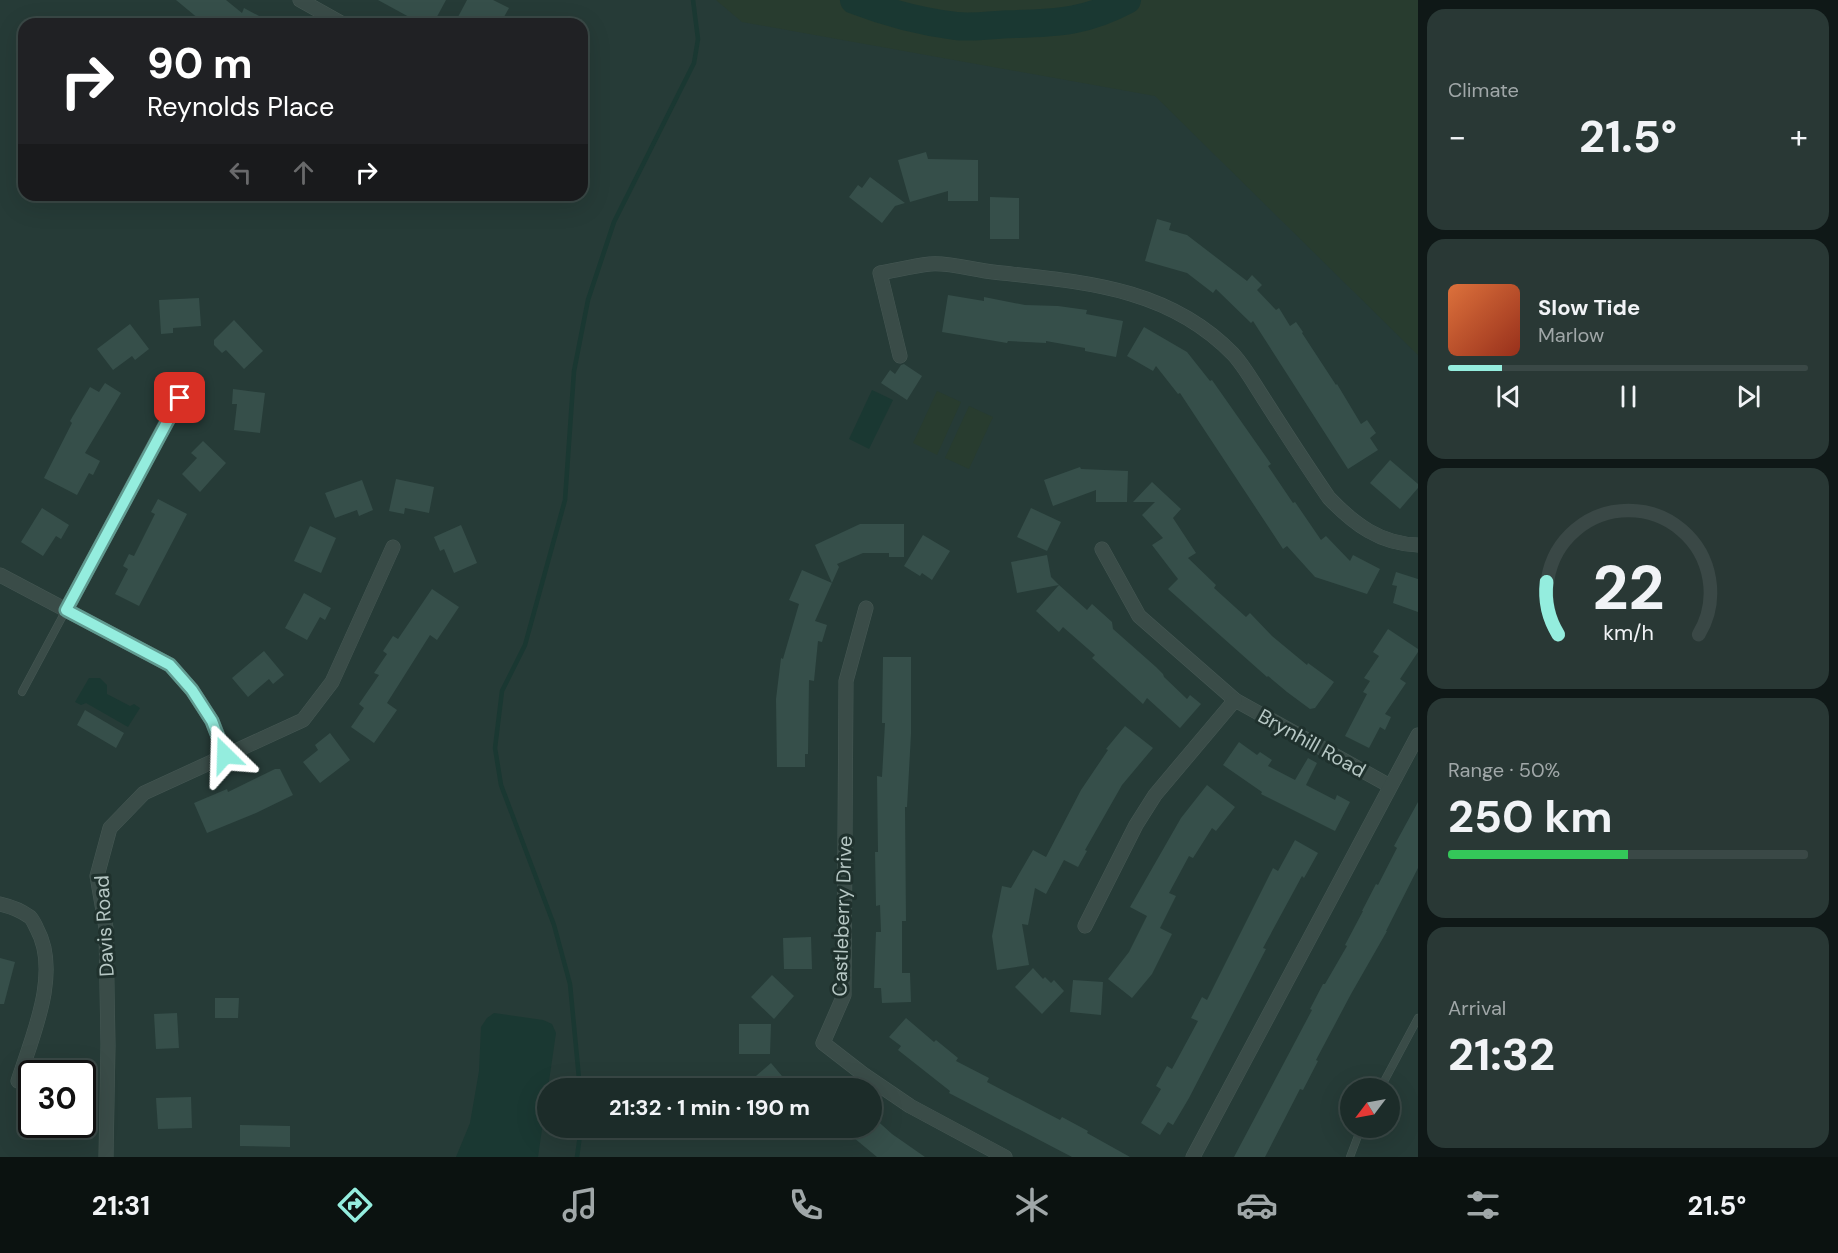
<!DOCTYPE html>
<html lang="en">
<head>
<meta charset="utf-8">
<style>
  :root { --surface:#1c2c29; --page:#293835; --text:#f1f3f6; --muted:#a0a7a8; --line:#3a4846; --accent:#94edde }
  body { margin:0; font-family:"DM Sans",sans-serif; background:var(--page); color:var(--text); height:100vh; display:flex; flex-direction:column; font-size:22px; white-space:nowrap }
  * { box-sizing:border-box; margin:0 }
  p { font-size:20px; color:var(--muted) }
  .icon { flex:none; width:33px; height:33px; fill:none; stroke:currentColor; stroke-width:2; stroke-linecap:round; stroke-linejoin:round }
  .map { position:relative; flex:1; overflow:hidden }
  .side { display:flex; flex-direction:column; gap:9px; padding:9px; background:#0f1817; width:420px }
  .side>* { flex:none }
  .guide { position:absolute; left:18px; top:18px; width:570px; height:183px; border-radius:18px; box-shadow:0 6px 24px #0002,0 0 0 2px var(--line); background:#202124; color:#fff; overflow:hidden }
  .needle { width:39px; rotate:238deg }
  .buttons { position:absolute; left:1340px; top:1078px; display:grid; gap:12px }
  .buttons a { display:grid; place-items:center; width:60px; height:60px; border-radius:50%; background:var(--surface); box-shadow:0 6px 24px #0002,0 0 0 2px var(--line); font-size:30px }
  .speed { position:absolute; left:18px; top:1060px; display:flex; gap:12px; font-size:30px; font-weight:700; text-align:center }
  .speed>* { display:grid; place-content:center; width:78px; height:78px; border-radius:50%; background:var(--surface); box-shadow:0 6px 24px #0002,0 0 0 2px var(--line); line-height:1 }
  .speed .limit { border:3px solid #111; border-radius:9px; background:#fff; color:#111 }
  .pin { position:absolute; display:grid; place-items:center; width:51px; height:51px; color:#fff; margin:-26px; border-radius:12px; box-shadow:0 3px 9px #0006 }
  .me { position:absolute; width:66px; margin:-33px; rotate:338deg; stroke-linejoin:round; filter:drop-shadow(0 0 4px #0008) }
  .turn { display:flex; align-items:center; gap:21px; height:126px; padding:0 30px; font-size:27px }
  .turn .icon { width:78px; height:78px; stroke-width:2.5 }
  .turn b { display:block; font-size:42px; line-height:51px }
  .lanes { display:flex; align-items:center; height:57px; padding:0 30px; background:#0003; justify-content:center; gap:30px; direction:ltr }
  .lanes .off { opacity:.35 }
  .big { font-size:45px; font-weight:700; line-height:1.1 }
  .side .tile { flex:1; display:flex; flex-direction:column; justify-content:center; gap:9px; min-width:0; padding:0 21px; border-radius:18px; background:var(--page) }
  .side .dial { align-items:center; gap:0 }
  .dial svg { height:156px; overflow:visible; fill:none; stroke:var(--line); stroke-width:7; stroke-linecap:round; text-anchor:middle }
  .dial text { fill:var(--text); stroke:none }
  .song { display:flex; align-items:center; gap:18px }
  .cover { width:72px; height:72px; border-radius:9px; background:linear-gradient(135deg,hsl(20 70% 55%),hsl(10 70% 35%)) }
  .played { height:6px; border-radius:3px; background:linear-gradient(90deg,var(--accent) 15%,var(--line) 15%) }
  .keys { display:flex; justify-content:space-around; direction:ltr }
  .heat { display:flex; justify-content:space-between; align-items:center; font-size:33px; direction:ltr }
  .charge { height:9px; border-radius:4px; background:linear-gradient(90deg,#34c759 50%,var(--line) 0) }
  .trip { position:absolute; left:537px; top:1078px; width:345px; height:60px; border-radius:30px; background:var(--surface); box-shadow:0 6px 24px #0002,0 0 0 2px var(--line); font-weight:700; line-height:60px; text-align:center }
  .tabs { display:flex; height:96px; justify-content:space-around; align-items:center; background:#0b1210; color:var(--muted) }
  .tabs .icon { width:42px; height:42px }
  .tabs .active { color:var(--accent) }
  .tabs b { font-size:27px; color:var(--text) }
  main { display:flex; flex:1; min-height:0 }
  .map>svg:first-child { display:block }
</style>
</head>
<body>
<main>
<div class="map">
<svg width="1418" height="1157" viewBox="0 0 1418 1157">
  <rect width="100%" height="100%" fill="#263b37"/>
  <g fill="#283c2f">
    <polygon points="716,0 1418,0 1418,355 1155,96 742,22"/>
    <polygon points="937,391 961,402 937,455 913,443"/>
    <polygon points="969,406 993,417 969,469 945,458"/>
  </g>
  <g fill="#1a3832">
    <polygon points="872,390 893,400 869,449 849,439"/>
    <polygon points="89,678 100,678 107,685 107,694 130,706 134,704 140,708 128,727 86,703 81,705 75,702"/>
    <polygon points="494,1013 543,1020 552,1024 556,1033 538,1157 456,1157 470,1123 479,1071 481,1027 487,1018"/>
  </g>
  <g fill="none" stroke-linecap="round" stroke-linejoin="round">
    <g stroke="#1a3832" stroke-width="4.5">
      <polyline points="580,1089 570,984 554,925 501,785 495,748 502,691 525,645 565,500 574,371 588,300 614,222 694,63 698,39 693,0"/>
      <polyline points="577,1157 581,1128"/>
    </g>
    <path stroke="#1a3832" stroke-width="28" d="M854,0C885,12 922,22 956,26C976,28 997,24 1016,24C1059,23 1088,21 1127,0"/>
  </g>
  <g fill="#364f4a">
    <polygon points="176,0 226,0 242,13 244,8 274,24 205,24"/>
    <polygon points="378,0 446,0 433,24 422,24"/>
    <polygon points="467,0 493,0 509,8 500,24 471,24 458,17"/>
    <polygon points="926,152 928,159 978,160 978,201 948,201 948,191 910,202 898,160"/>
    <polygon points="870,177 905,203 895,206 882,223 849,197 858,185 862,188"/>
    <polygon points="990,197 1019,198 1019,239 990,239"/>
    <polygon points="1157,219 1171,223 1169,230 1187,235 1247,281 1252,275 1262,285 1257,290 1276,310 1279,308 1290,326 1296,322 1303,332 1302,333 1336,385 1337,384 1361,424 1367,420 1376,433 1370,438 1378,450 1348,469 1253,321 1251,323 1216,289 1213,293 1187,273 1145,261"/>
    <polygon points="948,295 984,301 984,297 1025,305 1058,306 1087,310 1086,314 1123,321 1116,357 1085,351 1085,348 1046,341 1046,343 1008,341 1007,343 942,332"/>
    <polygon points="199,298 201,326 173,328 173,333 161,334 159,300"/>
    <polygon points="234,320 263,351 244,369 226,350 222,353 214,345 214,340"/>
    <polygon points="130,324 149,349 135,360 132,356 113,370 97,349"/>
    <polygon points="1144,327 1187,352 1210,381 1212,380 1271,464 1268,466 1293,503 1295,502 1321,540 1326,536 1350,561 1353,555 1380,569 1367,594 1315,577 1287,546 1283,549 1180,393 1178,394 1156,366 1153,371 1127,356"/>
    <polygon points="904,364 922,376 907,400 881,383 890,370 895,374 901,365"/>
    <polygon points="105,383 121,393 85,453 100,461 93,475 89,473 77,495 44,478 72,423 70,421 90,387 99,392"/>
    <polygon points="233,389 265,393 260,433 234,430 237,404 232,404"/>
    <polygon points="203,441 226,463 200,492 182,474 197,458 191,453"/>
    <polygon points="1390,460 1418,484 1418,488 1400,509 1370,483"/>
    <polygon points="1080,467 1081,469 1128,471 1127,502 1096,502 1096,490 1053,506 1044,480"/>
    <polygon points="396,479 434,487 429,513 405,508 404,514 389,511"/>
    <polygon points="362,480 373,510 359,516 357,510 335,518 325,493"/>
    <polygon points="1152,482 1181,509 1173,518 1196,553 1188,558 1216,585 1214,588 1246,617 1250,613 1272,636 1307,665 1308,663 1334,682 1315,708 1310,709 1287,692 1268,676 1267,677 1168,589 1178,579 1152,545 1163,538 1142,515 1155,502 1133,502"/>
    <polygon points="158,499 187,514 139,606 115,594 128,569 123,566 129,554 134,556 155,514 151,512"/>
    <polygon points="42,508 69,525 61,539 56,536 43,556 21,542"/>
    <polygon points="1031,508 1061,522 1047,551 1017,537"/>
    <polygon points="860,524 904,524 904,557 889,557 889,553 863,553 837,564 839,567 815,621 827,625 822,642 818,641 814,681 809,680 808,754 805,754 805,767 777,767 776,699 781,658 783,659 799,604 789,600 802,570 832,583 815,545"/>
    <polygon points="461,525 477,563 454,573 444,549 440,551 434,537"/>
    <polygon points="310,526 336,538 321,573 294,561"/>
    <polygon points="923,535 950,551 932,580 922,573 920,576 904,566"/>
    <polygon points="1047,555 1051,577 1059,585 1017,593 1011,562"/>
    <polygon points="1396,572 1418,579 1418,612 1393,603 1397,586 1392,585"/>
    <polygon points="1059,585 1087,610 1092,604 1112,622 1113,629 1156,667 1163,674 1164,677 1187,699 1190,695 1201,704 1180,728 1147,698 1143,704 1092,658 1095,655 1063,627 1059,632 1036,611"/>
    <polygon points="432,589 459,607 437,640 430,635 387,703 397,710 374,743 351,727 364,708 359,704 379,675 374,673 387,654 383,651 393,636 398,639"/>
    <polygon points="304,593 331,608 325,620 320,617 307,640 285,628"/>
    <polygon points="1388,629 1418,649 1418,652 1400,679 1406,683 1385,714 1391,717 1385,730 1380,727 1369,748 1345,736 1367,694 1363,692 1370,681 1364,678 1379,656 1373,652"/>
    <polygon points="264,651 284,675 273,684 269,679 248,697 232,678"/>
    <polygon points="883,657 911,657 911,734 907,807 905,807 906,921 902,921 902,973 910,973 911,1002 882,1003 881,988 874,988 876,932 881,932 880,905 876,906 875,852 878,852 877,776 882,777 885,723 882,723"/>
    <polygon points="85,710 124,733 116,748 77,725"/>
    <polygon points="1125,726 1153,748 1122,785 1085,850 1087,851 1078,867 1064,860 1046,894 1035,888 1028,925 1022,924 1029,965 997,970 992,936 1002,886 1011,888 1033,850 1046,857 1081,790 1108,750 1106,749"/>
    <polygon points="330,733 350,760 320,783 303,762 318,750 315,745"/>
    <polygon points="1239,742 1257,755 1260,752 1272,760 1268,766 1295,780 1308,758 1317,763 1306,785 1335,800 1337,795 1350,802 1335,831 1261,794 1262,792 1223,765"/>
    <polygon points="275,769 280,769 293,795 256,813 207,833 194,803 227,789 228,792"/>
    <polygon points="1207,785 1235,807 1216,831 1212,828 1193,858 1189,856 1169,893 1176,896 1160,928 1172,934 1152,974 1132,998 1108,979 1129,952 1147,916 1130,907 1181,818"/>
    <polygon points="1418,802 1418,868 1386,931 1387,931 1351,994 1316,1060 1318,1061 1303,1090 1300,1089 1265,1157 1234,1157 1312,1010 1310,1009 1323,984 1325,984 1347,946 1345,945 1363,911 1362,911 1376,884 1378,885 1397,848 1394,846"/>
    <polygon points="1295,840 1318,853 1304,878 1302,876 1263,948 1266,949 1189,1098 1173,1125 1168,1122 1160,1135 1141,1123 1161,1089 1156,1086 1167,1066 1172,1069 1198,1021 1191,1018 1202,997 1207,1000 1273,868 1278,871"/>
    <polygon points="811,937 812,969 784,969 783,938"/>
    <polygon points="0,958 15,962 4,1004 0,1004"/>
    <polygon points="1033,968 1043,979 1045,977 1051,983 1054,980 1064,991 1042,1014 1015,987"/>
    <polygon points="772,975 794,996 774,1019 751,997"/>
    <polygon points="1073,980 1103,982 1101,1015 1070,1012"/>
    <polygon points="215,998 239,998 238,1018 215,1018"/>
    <polygon points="177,1013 179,1048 156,1049 154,1014"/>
    <polygon points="906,1018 934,1042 936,1040 958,1058 956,1061 989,1078 987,1082 1060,1120 1062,1117 1088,1131 1087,1133 1130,1157 1072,1157 949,1093 950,1091 898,1050 901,1046 889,1037"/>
    <polygon points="739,1024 771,1024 770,1054 739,1054"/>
    <polygon points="771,1063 793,1089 741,1089"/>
    <polygon points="191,1097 192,1128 158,1129 156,1098"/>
    <polygon points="872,1116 892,1134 925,1157 877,1157 842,1128 872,1128"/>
    <polygon points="240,1125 290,1126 290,1147 240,1146"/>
  </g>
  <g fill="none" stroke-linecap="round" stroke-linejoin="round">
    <defs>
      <g id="lane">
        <polyline points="22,692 66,610"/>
        <polyline points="1380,1089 1418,1018"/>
        <polyline points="1350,1157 1361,1128"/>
      </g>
      <g id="street">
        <polyline points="300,0 343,24"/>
        <path d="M900,356L880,273C897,270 913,266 930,264C948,262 974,270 993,272C1081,282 1167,286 1233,354C1245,367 1254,384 1264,399C1285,432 1306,465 1329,498C1354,524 1380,544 1418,545"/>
        <polyline points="1102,549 1139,616 1235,700 1390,786"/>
        <polyline points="0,575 170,665 192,690 212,721 226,755"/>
        <polyline points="866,608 846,681 844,995 823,1043 863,1074 910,1106 1005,1157"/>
        <polyline points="66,610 180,397"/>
        <path d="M0,904C9,906 22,911 30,917C33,920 35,925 37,929C61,973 32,1037 18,1081"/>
        <polyline points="1085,926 1136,825 1155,795 1235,700"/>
        <polyline points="106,1157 108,1045 106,928 97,876 110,828 144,793 303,720 332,682 393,547"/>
        <polyline points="1193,1157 1418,735"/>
      </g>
    </defs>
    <use href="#lane" stroke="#465854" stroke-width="8"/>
    <use href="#street" stroke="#465854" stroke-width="15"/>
    <use href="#lane" stroke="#3a4c48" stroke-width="7"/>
    <use href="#street" stroke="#3a4c48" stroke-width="14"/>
  </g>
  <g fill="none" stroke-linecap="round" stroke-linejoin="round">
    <defs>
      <polyline id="route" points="180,398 66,610 170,665 192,690 212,721 225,755"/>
    </defs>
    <use href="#route" stroke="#609a90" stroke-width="15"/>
    <use href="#route" stroke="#94edde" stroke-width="10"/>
  </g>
  <g text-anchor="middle" stroke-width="6" stroke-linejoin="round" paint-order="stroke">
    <g font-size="20" fill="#b6c7c4" stroke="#1f312d">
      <text transform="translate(1312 743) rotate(29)" y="7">Brynhill Road</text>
      <text transform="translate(842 916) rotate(-88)" y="7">Castleberry Drive</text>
      <text transform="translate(104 926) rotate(-93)" y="7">Davis Road</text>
    </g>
  </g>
</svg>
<div class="buttons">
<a><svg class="needle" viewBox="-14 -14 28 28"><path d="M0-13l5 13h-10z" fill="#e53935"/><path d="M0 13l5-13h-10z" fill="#a0a7a8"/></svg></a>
</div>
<div class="speed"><div class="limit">30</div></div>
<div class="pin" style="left:180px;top:398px;background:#d93025"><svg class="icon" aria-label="arrive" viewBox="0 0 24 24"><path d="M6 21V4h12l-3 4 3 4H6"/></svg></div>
<svg class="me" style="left:225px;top:755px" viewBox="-20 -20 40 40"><path d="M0-17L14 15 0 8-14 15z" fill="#94edde" stroke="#fff" stroke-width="4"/></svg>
<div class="trip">21:32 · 1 min · 190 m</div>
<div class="guide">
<div class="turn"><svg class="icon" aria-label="right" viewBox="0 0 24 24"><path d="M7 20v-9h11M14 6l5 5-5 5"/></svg><div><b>90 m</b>Reynolds Place</div></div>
<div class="lanes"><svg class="icon off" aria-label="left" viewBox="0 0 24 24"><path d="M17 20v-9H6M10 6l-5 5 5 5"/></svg><svg class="icon off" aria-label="ahead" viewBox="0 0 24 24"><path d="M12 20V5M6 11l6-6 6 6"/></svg><svg class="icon" aria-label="right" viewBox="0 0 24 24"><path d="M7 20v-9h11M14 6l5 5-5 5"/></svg></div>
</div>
</div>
<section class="side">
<div class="tile"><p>Climate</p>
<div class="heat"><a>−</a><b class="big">21.5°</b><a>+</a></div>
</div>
<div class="tile">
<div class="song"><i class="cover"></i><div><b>Slow Tide</b><p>Marlow</p></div></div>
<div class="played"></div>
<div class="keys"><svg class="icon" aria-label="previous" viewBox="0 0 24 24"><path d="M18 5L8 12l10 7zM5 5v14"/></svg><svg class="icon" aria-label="pause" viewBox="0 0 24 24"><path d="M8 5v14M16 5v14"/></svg><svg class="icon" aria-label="next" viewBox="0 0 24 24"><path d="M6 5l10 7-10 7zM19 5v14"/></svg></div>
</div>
<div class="tile dial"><svg viewBox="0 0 100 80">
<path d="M14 69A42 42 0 1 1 86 69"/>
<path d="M14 69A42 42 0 0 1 8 42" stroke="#94edde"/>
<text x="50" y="56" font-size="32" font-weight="700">22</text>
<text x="50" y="72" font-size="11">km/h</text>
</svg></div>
<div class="tile"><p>Range · 50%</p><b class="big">250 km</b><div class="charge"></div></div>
<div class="tile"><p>Arrival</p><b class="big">21:32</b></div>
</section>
</main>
<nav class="tabs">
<b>21:31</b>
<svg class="icon active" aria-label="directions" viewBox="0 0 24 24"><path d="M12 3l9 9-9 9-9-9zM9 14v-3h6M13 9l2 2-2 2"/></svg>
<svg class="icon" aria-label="music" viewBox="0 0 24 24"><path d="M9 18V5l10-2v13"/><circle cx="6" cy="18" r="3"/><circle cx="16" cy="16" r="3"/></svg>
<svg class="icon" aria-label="phone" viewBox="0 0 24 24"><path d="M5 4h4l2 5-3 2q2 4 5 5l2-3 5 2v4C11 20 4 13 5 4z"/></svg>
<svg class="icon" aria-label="climate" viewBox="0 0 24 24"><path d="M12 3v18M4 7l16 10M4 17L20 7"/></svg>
<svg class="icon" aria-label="car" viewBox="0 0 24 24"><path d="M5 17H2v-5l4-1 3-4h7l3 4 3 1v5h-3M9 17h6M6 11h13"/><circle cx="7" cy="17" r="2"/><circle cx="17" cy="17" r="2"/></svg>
<svg class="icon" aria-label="filters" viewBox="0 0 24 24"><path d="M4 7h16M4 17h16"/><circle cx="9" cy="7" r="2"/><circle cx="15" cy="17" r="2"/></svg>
<b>21.5°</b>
</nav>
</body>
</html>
